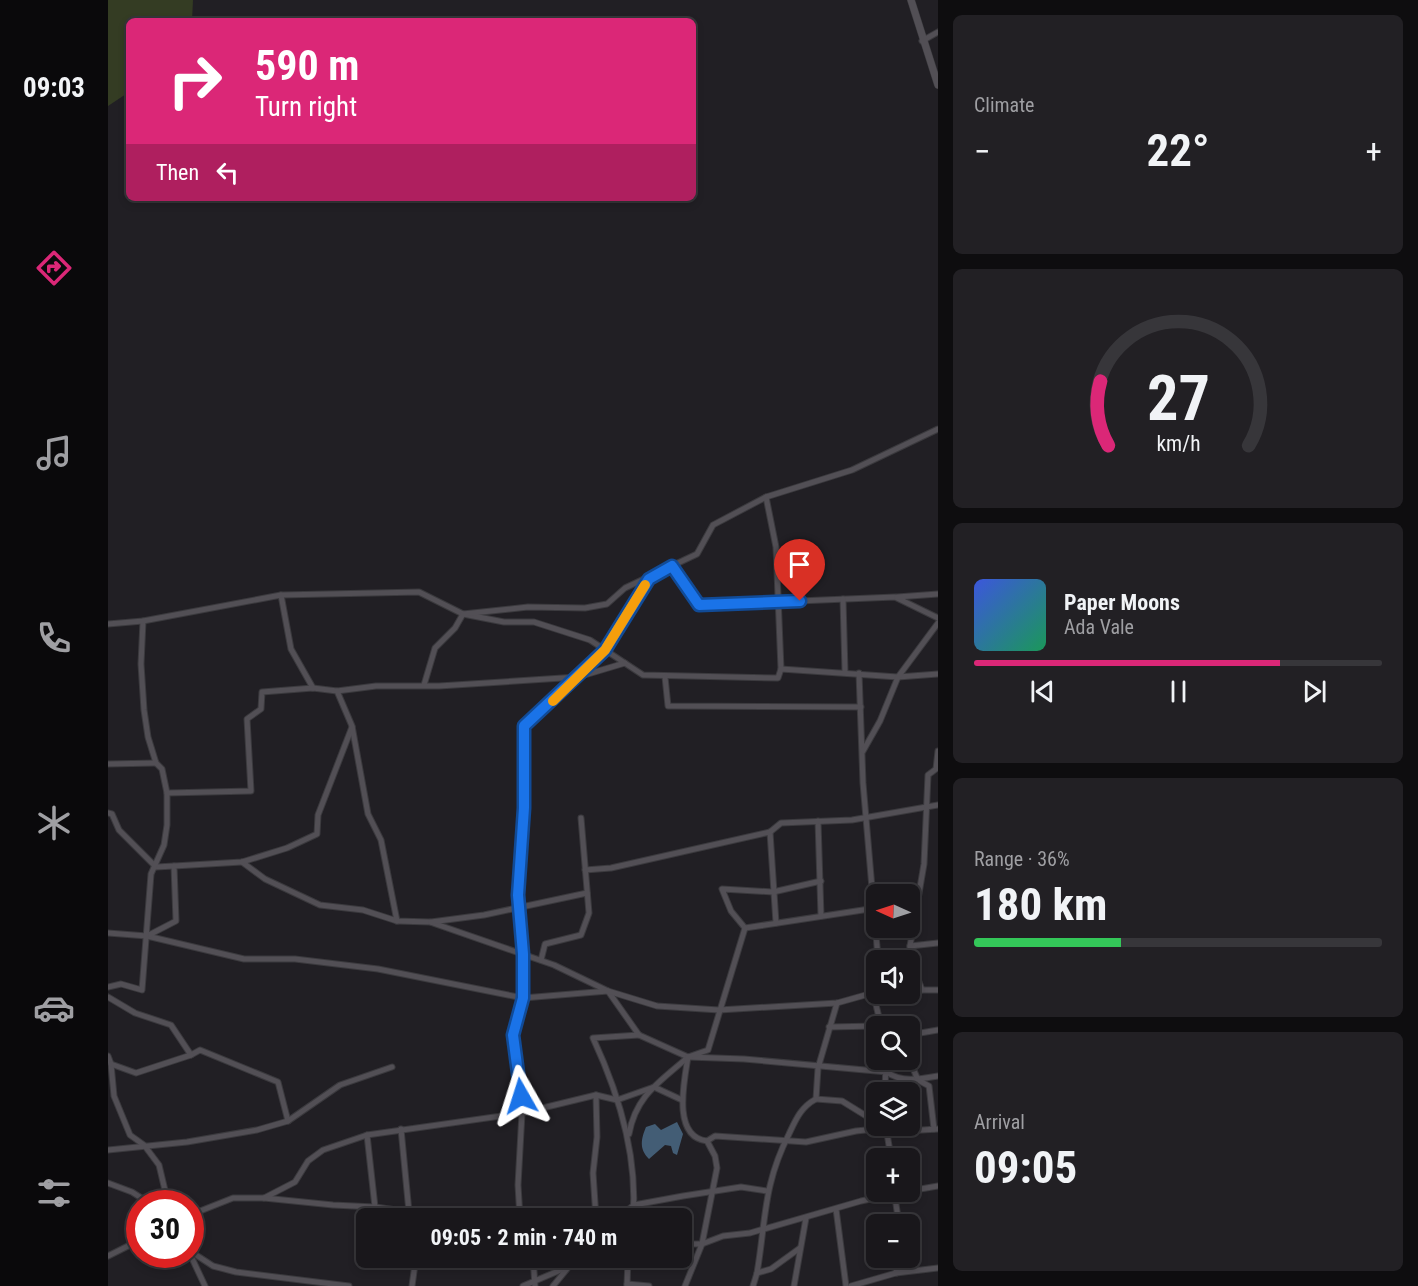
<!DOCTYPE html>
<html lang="en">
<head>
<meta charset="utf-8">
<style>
  :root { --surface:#19171b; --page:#222024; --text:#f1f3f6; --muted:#9f9fa3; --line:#37363a; --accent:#db2777 }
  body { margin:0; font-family:"Roboto Condensed",sans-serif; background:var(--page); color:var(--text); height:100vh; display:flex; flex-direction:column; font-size:22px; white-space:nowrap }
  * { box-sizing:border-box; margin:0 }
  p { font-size:20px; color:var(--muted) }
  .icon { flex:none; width:33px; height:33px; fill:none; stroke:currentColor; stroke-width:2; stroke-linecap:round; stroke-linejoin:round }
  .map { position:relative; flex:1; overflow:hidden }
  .details { display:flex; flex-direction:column; gap:15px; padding:15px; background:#0e0d0f; width:480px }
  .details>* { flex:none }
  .hud { position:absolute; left:18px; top:18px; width:570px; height:183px; border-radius:9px; box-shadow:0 3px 9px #0003,0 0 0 2px var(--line); background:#db2777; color:#fff; overflow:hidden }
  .needle { width:39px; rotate:273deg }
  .controls { position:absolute; left:758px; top:884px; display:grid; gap:12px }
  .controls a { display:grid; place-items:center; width:54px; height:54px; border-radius:9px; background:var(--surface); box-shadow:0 3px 9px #0003,0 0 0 2px var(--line); font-size:30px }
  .speed { position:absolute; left:18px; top:1190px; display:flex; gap:12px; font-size:30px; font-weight:700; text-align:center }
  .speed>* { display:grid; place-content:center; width:78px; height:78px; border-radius:50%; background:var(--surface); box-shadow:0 3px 9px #0003,0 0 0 2px var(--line); line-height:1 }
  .speed .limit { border:9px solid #d22; background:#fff; color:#111 }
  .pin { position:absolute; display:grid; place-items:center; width:51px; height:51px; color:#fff; margin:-62px -26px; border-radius:50% 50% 50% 0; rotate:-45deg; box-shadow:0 0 6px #0007 }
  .pin .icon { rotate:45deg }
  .me { position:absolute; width:66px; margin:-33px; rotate:354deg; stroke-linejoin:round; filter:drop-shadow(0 0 4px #0008) }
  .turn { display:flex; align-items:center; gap:21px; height:126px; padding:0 30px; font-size:27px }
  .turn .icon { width:78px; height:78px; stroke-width:2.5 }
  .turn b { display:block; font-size:42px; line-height:51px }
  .then { display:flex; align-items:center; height:57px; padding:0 30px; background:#0003; gap:12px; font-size:22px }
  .big { font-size:45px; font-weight:700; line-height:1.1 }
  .details .card { flex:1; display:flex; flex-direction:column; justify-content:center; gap:9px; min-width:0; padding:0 21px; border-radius:9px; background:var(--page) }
  .details .dial { align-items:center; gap:0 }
  .dial svg { height:156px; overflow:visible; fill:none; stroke:var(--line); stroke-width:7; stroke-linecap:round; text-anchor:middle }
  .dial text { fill:var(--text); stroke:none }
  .song { display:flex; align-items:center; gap:18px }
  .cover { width:72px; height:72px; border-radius:9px; background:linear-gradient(135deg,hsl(230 70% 55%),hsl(150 70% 35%)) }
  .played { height:6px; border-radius:3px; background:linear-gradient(90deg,var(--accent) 75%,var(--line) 75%) }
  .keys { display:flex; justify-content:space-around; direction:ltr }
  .heat { display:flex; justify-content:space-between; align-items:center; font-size:33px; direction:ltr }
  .charge { height:9px; border-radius:4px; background:linear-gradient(90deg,#34c759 36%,var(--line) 0) }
  .trip { position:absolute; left:248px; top:1208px; width:336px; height:60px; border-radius:9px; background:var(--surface); box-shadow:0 3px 9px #0003,0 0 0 2px var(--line); font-weight:700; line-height:60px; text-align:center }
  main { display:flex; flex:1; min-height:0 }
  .tabs { display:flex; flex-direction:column; width:108px; justify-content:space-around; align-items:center; background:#0a090b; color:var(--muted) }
  .tabs .icon { width:42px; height:42px }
  .tabs .current { color:var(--accent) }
  .tabs b { font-size:27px; color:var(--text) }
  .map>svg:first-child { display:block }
</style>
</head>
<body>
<main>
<nav class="tabs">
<b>09:03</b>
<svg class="icon current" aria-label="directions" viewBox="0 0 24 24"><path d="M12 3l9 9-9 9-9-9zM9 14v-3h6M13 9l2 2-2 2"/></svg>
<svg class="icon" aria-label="music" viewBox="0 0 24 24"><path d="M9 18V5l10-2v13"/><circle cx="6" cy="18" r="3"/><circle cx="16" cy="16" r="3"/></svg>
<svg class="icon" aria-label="phone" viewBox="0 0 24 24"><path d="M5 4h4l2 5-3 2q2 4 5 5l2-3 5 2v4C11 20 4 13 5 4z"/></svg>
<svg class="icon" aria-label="climate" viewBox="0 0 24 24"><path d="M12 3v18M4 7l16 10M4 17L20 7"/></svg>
<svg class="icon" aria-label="car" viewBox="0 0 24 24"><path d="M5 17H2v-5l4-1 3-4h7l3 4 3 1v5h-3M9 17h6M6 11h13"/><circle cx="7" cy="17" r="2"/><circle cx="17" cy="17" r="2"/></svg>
<svg class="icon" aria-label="filters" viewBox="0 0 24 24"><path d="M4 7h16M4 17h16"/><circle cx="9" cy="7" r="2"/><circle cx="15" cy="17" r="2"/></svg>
</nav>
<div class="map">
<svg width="830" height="1286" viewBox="0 0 830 1286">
  <rect width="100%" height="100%" fill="#211f24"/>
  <polygon fill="#343c23" points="0,0 85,0 84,21 21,21 21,92 0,106"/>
  <path fill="#435d75" d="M569,1122L575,1134L569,1155L565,1153L563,1146L557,1145L541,1159C531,1149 533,1139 538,1127L547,1124L553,1130Z"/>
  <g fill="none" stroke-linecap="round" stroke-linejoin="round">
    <defs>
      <g id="minor">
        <polyline points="814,41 830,32"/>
        <polyline points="658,497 668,547 673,669"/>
        <polyline points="564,566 591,605 787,597 830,618"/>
        <polyline points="173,595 183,649 205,688"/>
        <polyline points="789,597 830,594"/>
        <polyline points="735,599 737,672"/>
        <polyline points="35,621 33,664 36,710 40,737 48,763 54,769 59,793"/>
        <polyline points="0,624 35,621 173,595 311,592 355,614 396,622 426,622 482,640 535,675 670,678 673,669 790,677 830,674"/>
        <polyline points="751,673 755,783 770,958"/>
        <polyline points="557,677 560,706 753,707"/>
        <polyline points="316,685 327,648 347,628 355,614 420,607 477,608 499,604 517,588 589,554 605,525 658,497 744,470 830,429"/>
        <polyline points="229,691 268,686 331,686 470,677 497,650 540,581"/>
        <polyline points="755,751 772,721 790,677 830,623"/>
        <polyline points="0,764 48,763"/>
        <polyline points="0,813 4,814 11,830 48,867 66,866"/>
        <polyline points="710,821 713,916"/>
        <polyline points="662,832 668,923"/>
        <path d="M134,862L157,879L212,905L255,910L289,921L322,922L446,965L500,991L531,1035L580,1057L636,1059L779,1072C793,1083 813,1079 830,1076"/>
        <polyline points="477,870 503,868 662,832 673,823 744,820 830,805"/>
        <polyline points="801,905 810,904"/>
        <polyline points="323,922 376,915 479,893"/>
        <polyline points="637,928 623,911 614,889 665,892 713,881"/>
        <polyline points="637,928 768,908"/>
        <polyline points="0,933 39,936 136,959 187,959 270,969 415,998 500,991 549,1006 611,1010 729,1003 768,992"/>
        <polyline points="39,936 68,921 66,866 134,862 179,848 209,834 210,815 244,727"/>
        <polyline points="802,946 830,943"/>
        <polyline points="433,960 437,944 473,935 481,913 473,818"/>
        <polyline points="0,987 13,984 34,990 43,874 56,845 59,825 59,793 143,791 139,719 153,709 154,692 205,688 229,691 244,726 260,814 273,840 289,921"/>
        <polyline points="801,990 830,990"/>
        <polyline points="814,990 802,958 802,946 816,864 820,775 828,769 830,751"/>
        <polyline points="0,997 27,1013 63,1025 83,1055 92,1050 170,1082 180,1121"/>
        <polyline points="729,1003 710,1068 708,1099 734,1101 768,1122"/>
        <polyline points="773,1026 765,992 764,958 802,958"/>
        <polyline points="721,1027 768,1026"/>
        <polyline points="801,1035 830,1030"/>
        <polyline points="0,1056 3,1064 6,1096 22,1135 36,1145 51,1165 60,1203"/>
        <polyline points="801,1059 810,1080 821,1086 826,1129"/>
        <polyline points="3,1064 28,1073 83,1055"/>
        <polyline points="777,1092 778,1059"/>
        <polyline points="488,1095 489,1137 485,1173 488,1218"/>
        <polyline points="778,1127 783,1158"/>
        <polyline points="293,1129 301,1212"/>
        <path d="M521,1134C528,1095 552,1082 580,1057"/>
        <polyline points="259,1135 267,1207"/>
        <polyline points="599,1141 607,1136 698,1142 748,1131 778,1128 798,1131 830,1129"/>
        <polyline points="0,1150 79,1142 149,1130 180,1121 232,1085 284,1067"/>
        <polyline points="0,1183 24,1192 41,1203"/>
        <polyline points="786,1191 791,1224"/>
        <polyline points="801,1191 830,1186"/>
        <polyline points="156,1198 187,1182 200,1161 215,1150 259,1135 414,1113 488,1095 509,1100 546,1087 574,1100"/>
        <polyline points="728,1209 738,1286"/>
        <polyline points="82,1215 125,1198 156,1198 225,1205 267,1207 346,1218"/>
        <polyline points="412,1218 410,1185 414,1113 405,1035 415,998 415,954 410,895 416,808 416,726 470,677 517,663"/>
        <polyline points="510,1218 526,1205 575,1196 633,1187 659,1191"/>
        <path d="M525,1218C530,1155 511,1094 485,1038L531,1035"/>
        <polyline points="573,1244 594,1244 615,1236 642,1233 753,1201 800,1191"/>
        <polyline points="82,1251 105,1266 128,1272 241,1286"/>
        <polyline points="82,1254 97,1286"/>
        <polyline points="0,1256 32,1240"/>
        <polyline points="425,1257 427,1286"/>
        <path d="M649,1273C658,1220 655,1185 681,1134C688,1119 693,1107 708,1099"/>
        <polyline points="788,1273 790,1257"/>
        <polyline points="519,1284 541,1286"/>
        <polyline points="304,1286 308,1257"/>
        <polyline points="415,1286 462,1266 475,1257"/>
        <polyline points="445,1286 459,1269"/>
        <polyline points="519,1286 520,1257"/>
        <path d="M577,1286L594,1244L609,1168L607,1156L599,1141C564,1137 576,1082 580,1057L600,1050L637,928"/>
        <polyline points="645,1286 649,1273 663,1269 692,1248"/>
        <polyline points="686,1286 698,1218"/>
        <polyline points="743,1286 788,1273 830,1268"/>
      </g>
      <polyline id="tertiary" points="803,0 830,85"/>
    </defs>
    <use href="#minor" stroke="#3b3a3e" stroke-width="7"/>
    <use href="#tertiary" stroke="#3b3a3e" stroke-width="8"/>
    <use href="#minor" stroke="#524f55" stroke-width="5"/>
    <use href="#tertiary" stroke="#524f55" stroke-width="7"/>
  </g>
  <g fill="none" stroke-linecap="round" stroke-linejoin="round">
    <defs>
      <polyline id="route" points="413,1096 405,1035 415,998 415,954 410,895 416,808 416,726 497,650 541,579 564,566 591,605 692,601"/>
    </defs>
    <use href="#route" stroke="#114b97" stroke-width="15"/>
    <use href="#route" stroke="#1a73e8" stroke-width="10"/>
    <polyline stroke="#f59e0b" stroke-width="10" points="445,701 497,650 537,585"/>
  </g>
</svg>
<div class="controls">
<a><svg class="needle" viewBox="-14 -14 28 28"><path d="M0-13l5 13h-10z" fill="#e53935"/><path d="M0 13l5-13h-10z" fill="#9f9fa3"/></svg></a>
<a><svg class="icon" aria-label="sound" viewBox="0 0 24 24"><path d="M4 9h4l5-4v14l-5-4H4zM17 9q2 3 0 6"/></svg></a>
<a><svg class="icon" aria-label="search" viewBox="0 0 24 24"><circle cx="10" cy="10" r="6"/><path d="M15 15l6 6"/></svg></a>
<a><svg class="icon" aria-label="layers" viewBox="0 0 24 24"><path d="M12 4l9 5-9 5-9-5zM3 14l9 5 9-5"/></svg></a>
<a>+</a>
<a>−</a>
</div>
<div class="speed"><div class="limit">30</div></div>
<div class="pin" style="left:692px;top:601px;background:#d93025"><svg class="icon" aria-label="arrive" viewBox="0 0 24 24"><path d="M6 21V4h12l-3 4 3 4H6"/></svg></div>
<svg class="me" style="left:413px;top:1096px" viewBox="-20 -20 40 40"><path d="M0-17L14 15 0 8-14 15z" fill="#1a73e8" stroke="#fff" stroke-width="4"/></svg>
<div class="trip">09:05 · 2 min · 740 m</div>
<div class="hud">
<div class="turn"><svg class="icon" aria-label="right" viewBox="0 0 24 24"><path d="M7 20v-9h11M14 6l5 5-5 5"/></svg><div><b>590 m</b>Turn right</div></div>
<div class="then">Then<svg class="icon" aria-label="left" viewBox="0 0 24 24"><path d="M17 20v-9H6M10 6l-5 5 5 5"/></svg></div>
</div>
</div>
<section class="details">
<div class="card"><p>Climate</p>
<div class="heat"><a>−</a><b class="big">22°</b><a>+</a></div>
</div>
<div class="card dial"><svg viewBox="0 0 100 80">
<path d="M14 69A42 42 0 1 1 86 69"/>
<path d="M14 69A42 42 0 0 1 10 36" stroke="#db2777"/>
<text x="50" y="56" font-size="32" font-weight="700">27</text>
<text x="50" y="72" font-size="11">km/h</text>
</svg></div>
<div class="card">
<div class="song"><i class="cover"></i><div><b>Paper Moons</b><p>Ada Vale</p></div></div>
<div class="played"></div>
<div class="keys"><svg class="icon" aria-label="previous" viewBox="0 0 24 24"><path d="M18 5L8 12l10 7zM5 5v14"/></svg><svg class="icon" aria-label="pause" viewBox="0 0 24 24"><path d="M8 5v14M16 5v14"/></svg><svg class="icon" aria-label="next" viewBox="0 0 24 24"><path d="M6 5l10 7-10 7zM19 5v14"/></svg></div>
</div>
<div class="card"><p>Range · 36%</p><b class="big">180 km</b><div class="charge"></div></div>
<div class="card"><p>Arrival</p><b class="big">09:05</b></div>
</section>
</main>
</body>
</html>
